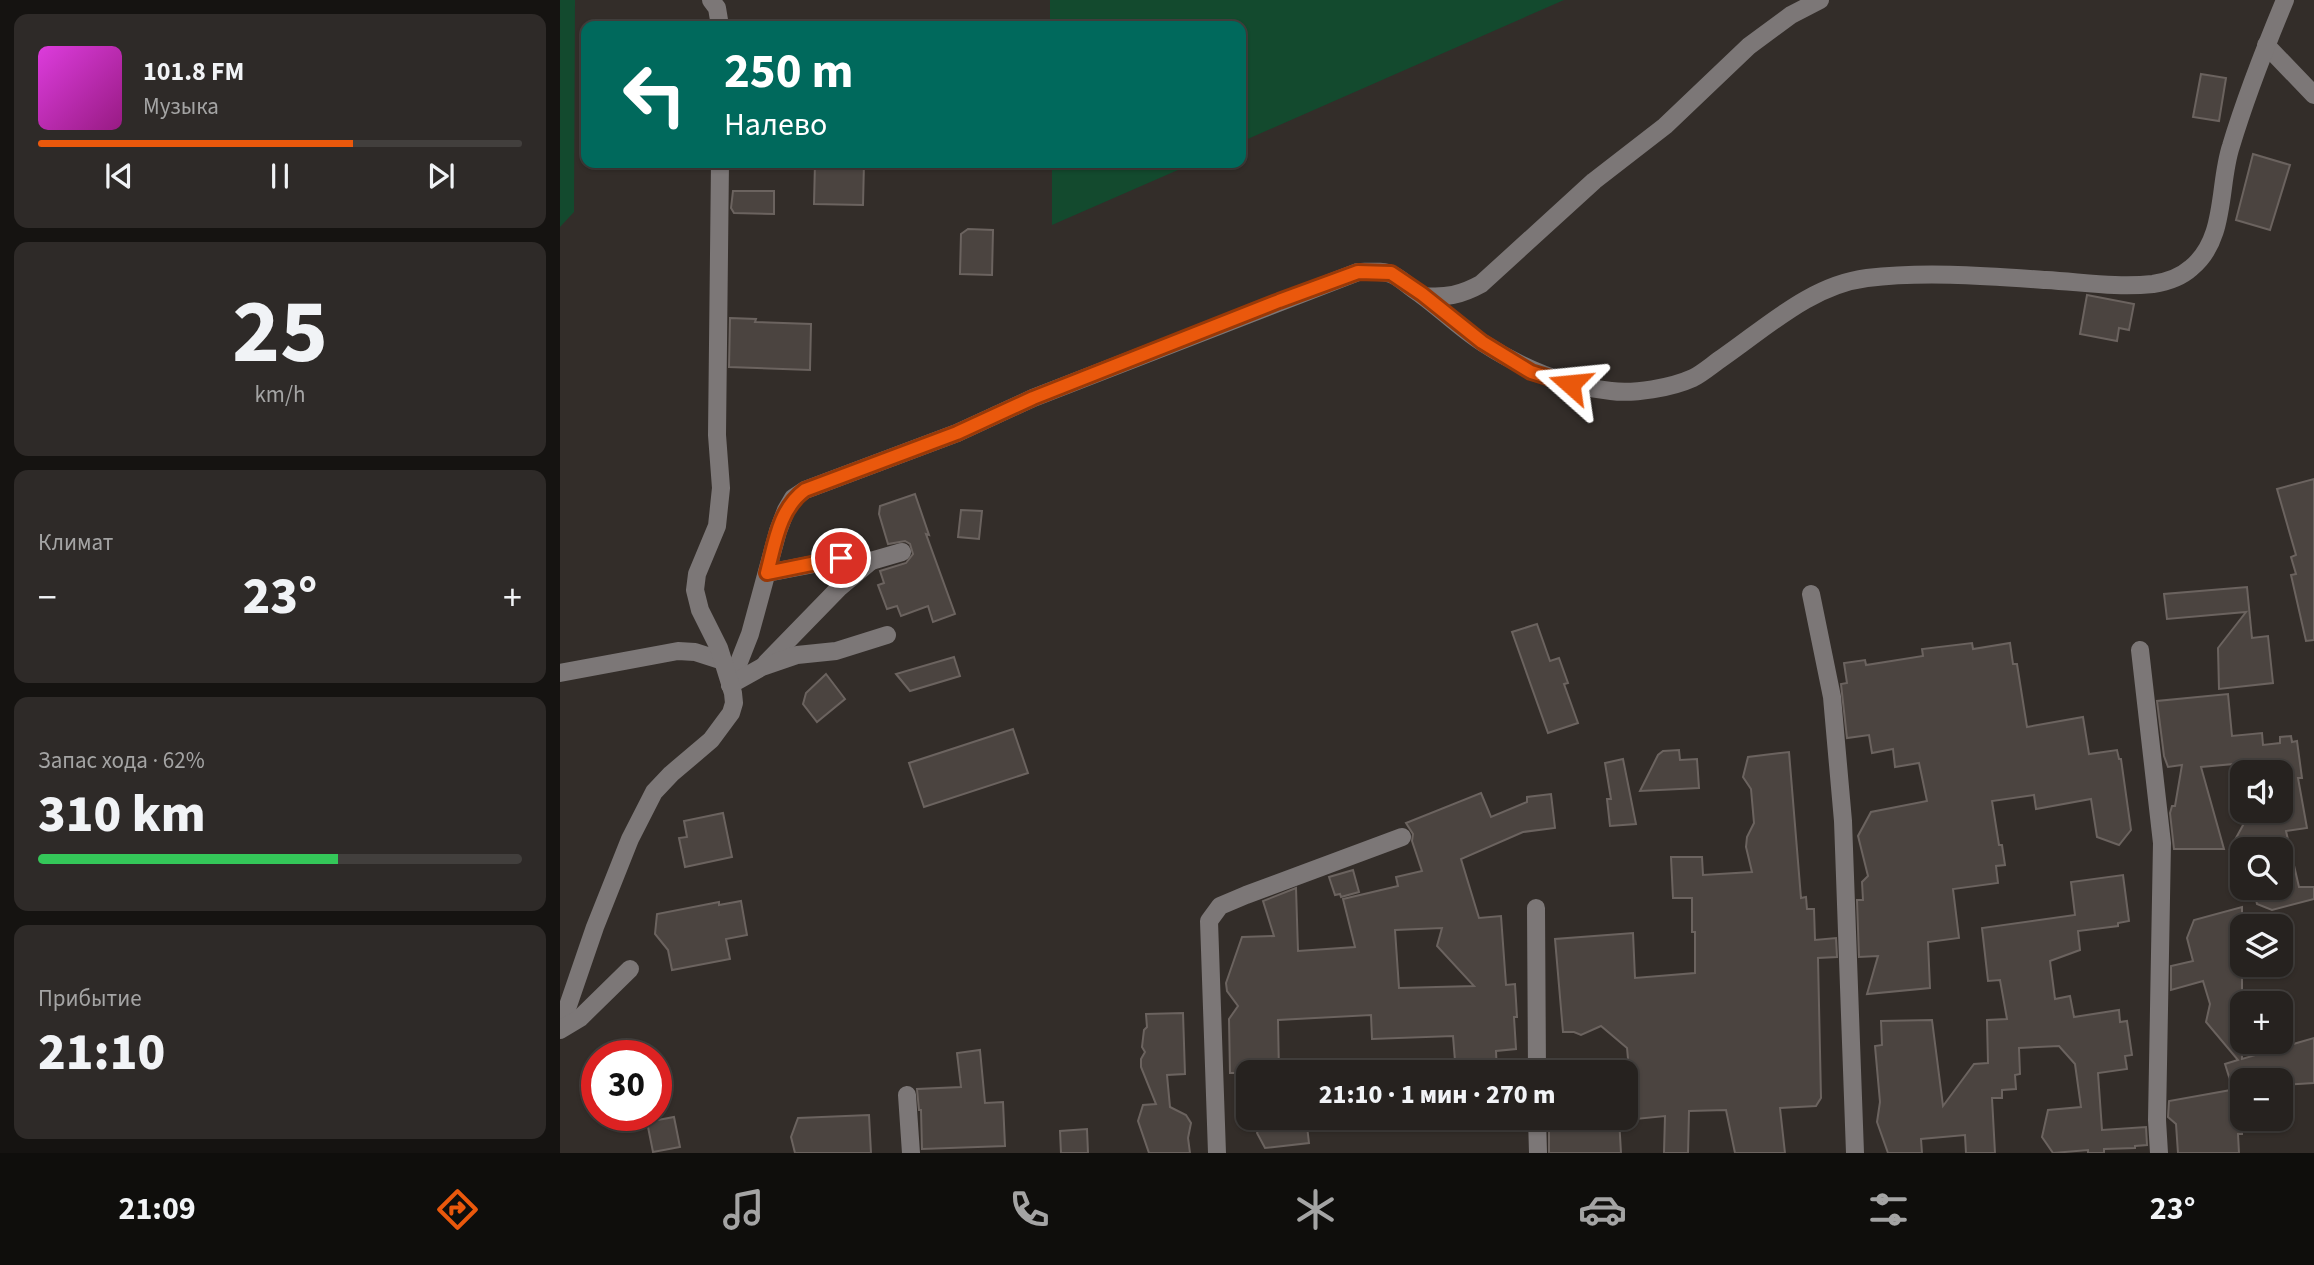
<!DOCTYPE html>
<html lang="ru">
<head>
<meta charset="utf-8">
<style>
  :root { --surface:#26221f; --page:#2e2a28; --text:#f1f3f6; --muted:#a4a4a4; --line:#423f3d; --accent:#ea580c }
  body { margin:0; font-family:"Source Sans 3",sans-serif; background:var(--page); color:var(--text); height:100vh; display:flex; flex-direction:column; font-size:26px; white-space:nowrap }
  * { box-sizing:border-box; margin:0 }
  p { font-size:23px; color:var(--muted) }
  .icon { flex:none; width:38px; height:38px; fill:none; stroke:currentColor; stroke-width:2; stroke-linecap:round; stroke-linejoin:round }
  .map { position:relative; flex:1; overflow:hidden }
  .drawer { display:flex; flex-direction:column; gap:14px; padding:14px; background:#151311; width:560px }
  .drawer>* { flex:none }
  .banner { position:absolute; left:21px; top:21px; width:665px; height:147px; border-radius:14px; box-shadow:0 2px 5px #0004,0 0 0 2px var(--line); background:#00695c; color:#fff; overflow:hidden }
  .tools { position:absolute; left:1670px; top:760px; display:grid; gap:14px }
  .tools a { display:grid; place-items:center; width:63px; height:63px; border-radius:14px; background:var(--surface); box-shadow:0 2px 5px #0004,0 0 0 2px var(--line); font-size:35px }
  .speed { position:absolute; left:21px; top:1040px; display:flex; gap:14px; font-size:35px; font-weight:700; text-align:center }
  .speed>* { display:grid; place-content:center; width:91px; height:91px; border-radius:50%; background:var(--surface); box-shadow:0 2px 5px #0004,0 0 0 2px var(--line); line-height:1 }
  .speed .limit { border:10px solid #d22; background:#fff; color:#111 }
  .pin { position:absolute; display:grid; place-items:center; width:60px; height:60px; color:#fff; margin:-30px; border:4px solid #fff; border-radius:50%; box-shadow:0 2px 7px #0007 }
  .me { position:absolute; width:77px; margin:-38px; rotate:288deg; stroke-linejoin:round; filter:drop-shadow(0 0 5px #0008) }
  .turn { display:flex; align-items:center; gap:24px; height:147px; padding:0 28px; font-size:32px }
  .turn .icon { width:91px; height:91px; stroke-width:2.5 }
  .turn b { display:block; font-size:49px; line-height:60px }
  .big { font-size:52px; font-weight:800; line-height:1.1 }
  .drawer .tile { flex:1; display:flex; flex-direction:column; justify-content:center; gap:10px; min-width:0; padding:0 24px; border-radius:14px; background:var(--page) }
  .drawer .dial { align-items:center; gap:0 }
  .dial b { font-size:91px; line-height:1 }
  .song { display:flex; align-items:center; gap:21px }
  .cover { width:84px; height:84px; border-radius:10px; background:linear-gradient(135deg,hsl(300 70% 55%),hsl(310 70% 35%)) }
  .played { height:7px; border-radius:4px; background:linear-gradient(90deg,var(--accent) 65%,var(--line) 65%) }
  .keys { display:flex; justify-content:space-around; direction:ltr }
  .heat { display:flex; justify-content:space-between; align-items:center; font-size:38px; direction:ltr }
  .charge { height:10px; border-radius:5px; background:linear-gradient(90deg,#34c759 62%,var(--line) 0) }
  .trip { position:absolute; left:676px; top:1060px; width:402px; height:70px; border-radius:14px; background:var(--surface); box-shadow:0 2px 5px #0004,0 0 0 2px var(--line); font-weight:800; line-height:70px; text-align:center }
  .tab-bar { display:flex; height:112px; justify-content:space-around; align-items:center; background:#0f0e0c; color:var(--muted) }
  .tab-bar .icon { width:49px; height:49px }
  .tab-bar .current { color:var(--accent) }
  .tab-bar b { font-size:32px; color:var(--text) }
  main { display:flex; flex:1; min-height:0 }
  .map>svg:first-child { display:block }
</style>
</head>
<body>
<main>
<section class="drawer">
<div class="tile">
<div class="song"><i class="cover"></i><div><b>101.8 FM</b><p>Музыка</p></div></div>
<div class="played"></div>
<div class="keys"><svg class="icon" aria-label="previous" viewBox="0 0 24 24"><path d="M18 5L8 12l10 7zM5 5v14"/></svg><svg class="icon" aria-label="pause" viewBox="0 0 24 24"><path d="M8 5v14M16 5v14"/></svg><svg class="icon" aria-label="next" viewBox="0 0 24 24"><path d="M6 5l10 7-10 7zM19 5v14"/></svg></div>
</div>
<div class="tile dial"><b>25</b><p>km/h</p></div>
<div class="tile"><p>Климат</p>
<div class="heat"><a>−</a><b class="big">23°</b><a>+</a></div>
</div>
<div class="tile"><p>Запас хода · 62%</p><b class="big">310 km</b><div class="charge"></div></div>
<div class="tile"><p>Прибытие</p><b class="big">21:10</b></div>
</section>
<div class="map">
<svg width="1754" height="1153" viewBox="0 0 1754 1153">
  <rect width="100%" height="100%" fill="#332d29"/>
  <g fill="#134a2e">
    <polygon points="0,0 15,0 14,212 0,227"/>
    <polygon points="490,0 1004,0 681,142 681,26 490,26"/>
    <polygon points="492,163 634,163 492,225"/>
  </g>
  <g fill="#4b4440" stroke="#6b635f" stroke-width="2" fill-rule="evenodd">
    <polygon points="1641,74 1666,78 1659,121 1633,117"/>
    <polygon points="1693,154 1730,165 1710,230 1676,220"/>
    <polygon points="255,163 304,163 303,205 254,204"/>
    <polygon points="173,191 214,191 214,214 174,213 171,208"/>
    <polygon points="408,229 433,230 432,275 400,274 401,234"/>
    <polygon points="1527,295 1574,304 1569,330 1559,328 1557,341 1520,334"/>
    <polygon points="170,318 196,319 195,322 251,324 250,370 169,367"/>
    <polygon points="1754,479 1754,640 1746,641 1731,575 1736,574 1731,557 1736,555 1717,489"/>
    <polygon points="355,494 369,535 366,534 395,614 373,622 368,606 341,616 337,606 327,609 318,585 324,583 320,571 346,563 353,554 350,544 345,541 328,544 319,514 320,506"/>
    <polygon points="401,510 422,511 419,539 398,537"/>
    <polygon points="1687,587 1692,638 1708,636 1713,683 1659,689 1658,648 1686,612 1607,619 1604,594"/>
    <polygon points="977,624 990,661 999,658 1008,683 1004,684 1018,723 988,733 952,632"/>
    <polygon points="1412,643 1413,649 1450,643 1453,664 1457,664 1467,727 1523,717 1529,754 1557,750 1559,759 1561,759 1571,830 1559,845 1537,837 1531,799 1476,809 1474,795 1432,801 1439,845 1442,845 1445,865 1436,866 1438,883 1393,889 1399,938 1368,942 1370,988 1307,994 1318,956 1299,957 1297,900 1303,900 1302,882 1308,876 1298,836 1311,812 1367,801 1359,763 1335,767 1333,749 1312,753 1309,735 1287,738 1281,684 1287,683 1284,663 1305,660 1306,665 1363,656 1362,649"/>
    <polygon points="394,657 400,676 350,691 336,674"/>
    <polygon points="266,674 285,699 257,722 243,704 246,693"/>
    <polygon points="1668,694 1672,736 1702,733 1703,745 1720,743 1720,737 1731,736 1732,742 1737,741 1742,778 1738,778 1747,828 1726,831 1739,887 1754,887 1754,899 1712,910 1697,904 1693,887 1720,887 1720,849 1670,849 1688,816 1720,811 1720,772 1695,772 1696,762 1641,767 1664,849 1614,849 1610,813 1612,806 1615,806 1622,765 1608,767 1604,756 1597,701"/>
    <polygon points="453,729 468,773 364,807 349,763"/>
    <polygon points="1119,750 1120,760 1137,759 1139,788 1080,791 1098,755 1103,751"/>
    <polygon points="1229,752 1241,898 1246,897 1247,909 1254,909 1255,940 1276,938 1277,957 1258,958 1261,1098 1256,1106 1220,1108 1225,1153 1175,1153 1166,1110 1129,1111 1128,1153 1104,1153 1105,1116 1066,1120 1066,1080 1070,1080 1067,1048 1041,1026 1021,1035 1014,1032 1003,1032 995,939 1073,933 1075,978 1135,973 1135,932 1132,932 1132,898 1113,898 1111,857 1142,857 1143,875 1192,872 1186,847 1187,837 1194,823 1191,789 1183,777 1188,757"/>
    <polygon points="1063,759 1076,824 1050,826 1047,799 1051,799 1045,763"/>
    <path d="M921,793L931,817L967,802V797L991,794L995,828L963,832L901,859L919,918L941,916L946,985L955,984L957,1017H954L956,1049L936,1051L937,1073H896L893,1036L812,1039L811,1015L718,1020L719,1073H670L669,1019L678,1006L667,991L666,983L682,937L714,936L703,901L736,888L738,951L795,947L783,899L838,886L836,877L862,871L852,841L853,834L846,823ZM882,928L877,946L914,986L839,988L835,930Z"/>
    <polygon points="163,813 172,857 125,867 119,838 127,837 124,821"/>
    <polygon points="793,870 799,892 781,897 780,894 775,895 769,877"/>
    <polygon points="1563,875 1569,921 1558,923 1558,926 1518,931 1520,950 1490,961 1495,999 1510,996 1514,1017 1559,1010 1560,1022 1567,1021 1572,1055 1565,1056 1567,1069 1538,1073 1542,1130 1586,1127 1587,1145 1575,1146 1575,1148 1544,1149 1544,1153 1528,1153 1528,1150 1493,1153 1482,1137 1488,1110 1521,1107 1515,1064 1499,1046 1459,1048 1460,1074 1455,1075 1456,1089 1442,1090 1442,1098 1432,1098 1435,1153 1406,1153 1405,1135 1361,1139 1362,1153 1328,1153 1317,1122 1320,1102 1315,1046 1322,1045 1321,1021 1372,1020 1383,1106 1414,1064 1428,1063 1427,1020 1447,1019 1440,980 1428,981 1422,928 1515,915 1511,882"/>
    <polygon points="181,901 187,935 166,939 170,959 112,970 108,950 95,934 97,914 159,902 159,905"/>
    <polygon points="1682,907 1682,1059 1754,1038 1754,1083 1720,1085 1720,1080 1670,1080 1665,1064 1678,1060 1646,1022 1650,1004 1643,981 1611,990 1611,966 1633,961 1627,938 1634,920"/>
    <polygon points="623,1013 625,1074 607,1075 610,1107 626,1115 631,1123 628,1138 630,1153 589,1153 578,1121 583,1105 596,1104 581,1067 581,1059 585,1052 582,1047 584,1030 587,1027 586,1014"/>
    <polygon points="420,1050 425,1103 443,1102 445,1146 362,1149 361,1110 359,1110 357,1089 401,1087 397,1053"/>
    <polygon points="1682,1088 1682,1134 1678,1134 1679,1153 1618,1153 1616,1124 1608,1117 1609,1101"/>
    <polygon points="309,1115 311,1153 235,1153 231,1137 238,1118"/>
    <polygon points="114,1117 120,1147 93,1152 87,1122"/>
    <polygon points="713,1118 746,1118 749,1143 705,1148 697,1133 702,1121 713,1120"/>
    <polygon points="989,1118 1059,1118 1061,1153 989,1153"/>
    <polygon points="527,1129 528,1153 501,1153 500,1131"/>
  </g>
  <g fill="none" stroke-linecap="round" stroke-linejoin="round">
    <g stroke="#7c7777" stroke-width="18">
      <polyline points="151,0 157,8 160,26"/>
      <polyline points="1706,45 1754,95"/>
      <path d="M863,296C886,298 901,295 921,284L1034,181L1105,126L1189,46L1231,15L1260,0"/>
      <polyline points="207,573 280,559 311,561 342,552"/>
      <polyline points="1251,594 1272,697 1283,821 1295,1153"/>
      <polyline points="1580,650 1602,843 1597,1120 1599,1153"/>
      <polyline points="206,663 280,587 311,561"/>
      <polyline points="0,673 118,651 135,652 163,661"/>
      <path d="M170,685L190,634L218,531L226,510L233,498L245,490L397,433L473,398L798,272C808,272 824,270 833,275C840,278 846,284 853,289C877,305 898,327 923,343C963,369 1004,386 1051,391C1074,394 1111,388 1133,378C1143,373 1153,364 1162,358C1207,327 1251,285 1307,278C1365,271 1427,276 1486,280C1522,282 1557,288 1593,284C1606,282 1621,277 1631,268C1667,239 1658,185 1671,146C1686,96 1705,48 1725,0"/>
      <polyline points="170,685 202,667 237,655 276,651 327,635"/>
      <polyline points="976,908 977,1073"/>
      <polyline points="0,1029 35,927 70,839 94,792 111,774 151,740 171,713 174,703 173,693 159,648 140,610 135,590 137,574 157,526 161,488 157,435 160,163"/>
      <polyline points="0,1030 20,1018 70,969"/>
      <polyline points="347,1095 351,1153"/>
      <polyline points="977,1118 978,1153"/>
      <polyline points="657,1153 649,921 660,906 686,895 842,837"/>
    </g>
  </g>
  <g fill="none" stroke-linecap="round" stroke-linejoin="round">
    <defs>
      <path id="route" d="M281,558L207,573C215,543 219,509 245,490L397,433L473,398L719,301L798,272L831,273L862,294L922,342L971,372L1010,384"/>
    </defs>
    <use href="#route" stroke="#983908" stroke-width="18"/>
    <use href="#route" stroke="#ea580c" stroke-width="12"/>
  </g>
</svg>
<div class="tools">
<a><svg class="icon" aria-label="sound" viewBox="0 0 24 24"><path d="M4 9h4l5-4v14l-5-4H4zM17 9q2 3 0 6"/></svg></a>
<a><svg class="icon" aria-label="search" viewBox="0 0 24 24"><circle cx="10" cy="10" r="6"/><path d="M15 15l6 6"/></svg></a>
<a><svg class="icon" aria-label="layers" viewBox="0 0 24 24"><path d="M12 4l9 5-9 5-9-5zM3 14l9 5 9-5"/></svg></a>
<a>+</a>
<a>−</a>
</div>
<div class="speed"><div class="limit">30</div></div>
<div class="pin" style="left:281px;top:558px;background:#d93025"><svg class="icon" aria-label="arrive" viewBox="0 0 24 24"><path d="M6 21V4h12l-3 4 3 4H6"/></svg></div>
<svg class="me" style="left:1010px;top:384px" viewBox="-20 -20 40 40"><path d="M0-17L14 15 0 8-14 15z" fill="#ea580c" stroke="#fff" stroke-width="4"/></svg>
<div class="trip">21:10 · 1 мин · 270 m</div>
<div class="banner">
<div class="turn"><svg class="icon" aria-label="left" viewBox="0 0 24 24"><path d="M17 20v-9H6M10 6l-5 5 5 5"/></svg><div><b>250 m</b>Налево</div></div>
</div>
</div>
</main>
<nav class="tab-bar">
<b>21:09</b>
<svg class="icon current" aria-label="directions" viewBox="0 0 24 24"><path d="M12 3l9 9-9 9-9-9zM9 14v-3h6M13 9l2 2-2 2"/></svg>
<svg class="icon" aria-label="music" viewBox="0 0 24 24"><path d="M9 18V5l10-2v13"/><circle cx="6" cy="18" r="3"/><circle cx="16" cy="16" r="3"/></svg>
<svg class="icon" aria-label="phone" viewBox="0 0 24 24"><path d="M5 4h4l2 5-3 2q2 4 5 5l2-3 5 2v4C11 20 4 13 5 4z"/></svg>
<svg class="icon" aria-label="climate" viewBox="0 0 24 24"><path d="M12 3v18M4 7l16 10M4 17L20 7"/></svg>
<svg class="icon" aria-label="car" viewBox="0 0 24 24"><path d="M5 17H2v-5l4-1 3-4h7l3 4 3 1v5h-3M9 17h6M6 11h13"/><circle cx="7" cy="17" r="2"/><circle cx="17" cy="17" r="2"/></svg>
<svg class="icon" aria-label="filters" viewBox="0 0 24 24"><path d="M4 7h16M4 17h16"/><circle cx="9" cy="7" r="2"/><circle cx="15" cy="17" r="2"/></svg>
<b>23°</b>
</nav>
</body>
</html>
